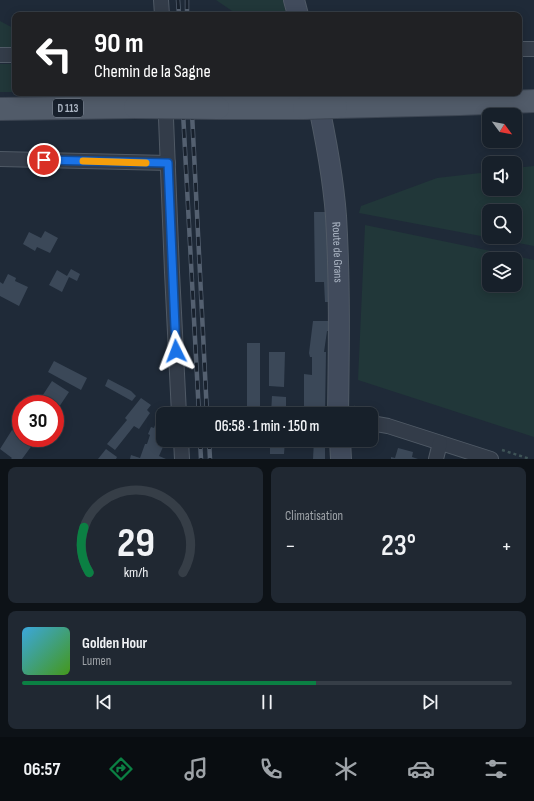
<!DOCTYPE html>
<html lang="fr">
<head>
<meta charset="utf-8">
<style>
  :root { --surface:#17202a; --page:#202832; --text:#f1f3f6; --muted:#9ea3a8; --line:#363e47; --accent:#0b8043 }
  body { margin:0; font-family:"Sofia Sans Condensed",sans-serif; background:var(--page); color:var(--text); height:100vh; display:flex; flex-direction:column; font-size:15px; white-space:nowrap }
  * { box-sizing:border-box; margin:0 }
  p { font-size:13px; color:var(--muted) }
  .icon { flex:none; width:22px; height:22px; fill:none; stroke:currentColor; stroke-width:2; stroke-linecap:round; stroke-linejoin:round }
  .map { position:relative; height:459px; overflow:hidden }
  .panel { display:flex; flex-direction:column; gap:8px; padding:8px; background:#0d1217; flex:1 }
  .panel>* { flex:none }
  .top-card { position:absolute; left:12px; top:12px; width:510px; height:84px; border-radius:8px; box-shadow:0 2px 10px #0003,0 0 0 1px var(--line); background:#202124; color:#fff; overflow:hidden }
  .needle { width:26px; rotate:122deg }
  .controls { position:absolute; left:482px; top:108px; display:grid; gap:8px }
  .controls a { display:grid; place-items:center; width:40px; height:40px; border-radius:8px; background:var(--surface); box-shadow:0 2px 10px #0003,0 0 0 1px var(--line); font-size:20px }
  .speed { position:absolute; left:12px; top:395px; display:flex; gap:8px; font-size:20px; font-weight:700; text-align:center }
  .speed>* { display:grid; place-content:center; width:52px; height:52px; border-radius:50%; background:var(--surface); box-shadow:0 2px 10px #0003,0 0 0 1px var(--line); line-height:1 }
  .speed .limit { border:6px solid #d22; background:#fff; color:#111 }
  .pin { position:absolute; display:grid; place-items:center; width:34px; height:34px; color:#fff; margin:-17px; border:2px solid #fff; border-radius:50%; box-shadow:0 1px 4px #0007 }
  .me { position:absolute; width:44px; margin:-22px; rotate:357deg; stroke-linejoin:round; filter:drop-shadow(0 0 3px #0008) }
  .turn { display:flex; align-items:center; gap:14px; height:84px; padding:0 16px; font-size:18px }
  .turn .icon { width:52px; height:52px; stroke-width:2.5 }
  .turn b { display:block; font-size:28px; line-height:34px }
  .big { font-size:30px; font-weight:600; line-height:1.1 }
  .panel .widget { flex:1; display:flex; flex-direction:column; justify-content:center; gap:6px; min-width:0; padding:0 14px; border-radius:8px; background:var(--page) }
  .panel .dial { align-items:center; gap:0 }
  .dial svg { height:104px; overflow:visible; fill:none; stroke:var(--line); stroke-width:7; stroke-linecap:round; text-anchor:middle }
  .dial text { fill:var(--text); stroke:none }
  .song { display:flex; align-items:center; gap:12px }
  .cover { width:48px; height:48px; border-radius:6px; background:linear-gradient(135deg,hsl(200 70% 55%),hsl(100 70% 35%)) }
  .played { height:4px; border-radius:2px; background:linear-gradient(90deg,var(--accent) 60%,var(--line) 60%) }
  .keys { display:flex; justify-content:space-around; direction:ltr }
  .heat { display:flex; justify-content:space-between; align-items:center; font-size:22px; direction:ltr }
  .panel .tiles { flex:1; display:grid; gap:8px; grid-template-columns:1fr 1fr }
  .widget:last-child { grid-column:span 2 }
  .trip { position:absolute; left:156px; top:407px; width:222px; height:40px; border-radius:8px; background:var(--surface); box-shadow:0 2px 10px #0003,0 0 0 1px var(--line); font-weight:600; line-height:40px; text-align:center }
  .tabs { display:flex; height:64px; justify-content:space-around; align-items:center; background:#090d11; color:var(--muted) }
  .tabs .icon { width:28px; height:28px }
  .tabs .current { color:var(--accent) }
  .tabs b { font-size:18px; color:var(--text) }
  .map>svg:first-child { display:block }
</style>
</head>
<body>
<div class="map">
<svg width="534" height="459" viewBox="0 0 534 459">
  <rect width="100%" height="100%" fill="#1f2a38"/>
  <g fill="#213739" fill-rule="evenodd">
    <polygon points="216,0 283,0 286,15 238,15"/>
    <polygon points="0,21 15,29 15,50 0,49"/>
    <rect x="0" y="64" width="15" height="28"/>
    <path d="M534,166V246L359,213L361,206L437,178L489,172V189H515V168ZM489,211H515V237H489Z"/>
    <path d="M365,225L534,260V437L358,380ZM489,259H515V285H489Z"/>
  </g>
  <g fill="#3b4858">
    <polygon points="314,212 329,212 330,302 325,302 324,282 315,282"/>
    <polygon points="45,231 58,238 50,253 37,247 35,251 23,244 29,232 41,238"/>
    <polygon points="71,269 80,274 77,281 69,277 62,292 49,285 57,270 67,276"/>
    <polygon points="8,274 16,278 15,281 28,287 19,306 0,296 0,282 3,284"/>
    <polygon points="313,321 330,321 329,331 327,331 324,352 326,352 325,414 304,414 304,374 312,375 312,357 310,357 309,353"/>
    <rect x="247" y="343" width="13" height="71"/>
    <polygon points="269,352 285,352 284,387 269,386"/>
    <polygon points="54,361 87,378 81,390 48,372"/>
    <polygon points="108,379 131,391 136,396 132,401 105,386"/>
    <polygon points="52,381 69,392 55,413 55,404 37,404"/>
    <polygon points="272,396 286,397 286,414 271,414"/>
    <polygon points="141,398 151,405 147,410 150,413 139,429 134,426 115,450 107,444 127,420 125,418"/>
    <polygon points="157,419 163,421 163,440 166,440 159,456 166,459 130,459 131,455 140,458 145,444 147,444 150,435 148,434 151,427 154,428"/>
    <polygon points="12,430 21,436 21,438 23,438 33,444 22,459 11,459 12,458 0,449"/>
    <polygon points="270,440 285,440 284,454 270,454"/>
    <polygon points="314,440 325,440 325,459 313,459"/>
    <polygon points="398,448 413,452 412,457 418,459 391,459 391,457 395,458"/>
    <polygon points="106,449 117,457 116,459 98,459"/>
  </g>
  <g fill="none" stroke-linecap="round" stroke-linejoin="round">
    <defs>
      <g id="street">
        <polyline points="161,0 162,15"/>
        <polyline points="519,49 534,49"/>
        <polyline points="0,55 15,55"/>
        <polyline points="165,93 172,272 179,414"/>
        <polyline points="0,159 168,163"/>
        <polyline points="371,423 388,426 491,459"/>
        <polyline points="181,440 182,459"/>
        <polyline points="436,459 440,443"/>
      </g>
      <g id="secondary">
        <polyline points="294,0 298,15"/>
        <path id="s1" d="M316,93C325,134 333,175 336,216C340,282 339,348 338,414"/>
        <polyline points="340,440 341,459"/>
      </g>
      <g id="primary">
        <polyline points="336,107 460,104 534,101"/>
        <polyline points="218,108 304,108"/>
        <polyline points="0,109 135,107"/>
      </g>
    </defs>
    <use href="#street" stroke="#505a66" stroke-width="16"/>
    <use href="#secondary" stroke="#505a66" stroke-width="22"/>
    <use href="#primary" stroke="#3c4552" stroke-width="24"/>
    <g stroke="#3f5457" stroke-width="2.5" stroke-dasharray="3 3" stroke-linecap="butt">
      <polyline points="354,407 369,409"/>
      <polyline points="502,450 530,459"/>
    </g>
    <use href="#street" stroke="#333c49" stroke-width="14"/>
    <use href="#secondary" stroke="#414b5c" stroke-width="20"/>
    <use href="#primary" stroke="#515b69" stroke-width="22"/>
    <defs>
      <g id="rail">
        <polyline points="178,0 179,15"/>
        <polyline points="187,0 187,15"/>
        <polyline points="182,93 199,414"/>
        <polyline points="191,93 207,414"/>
        <polyline points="200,440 201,459"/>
        <polyline points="209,440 210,459"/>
      </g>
    </defs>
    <use href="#rail" stroke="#546070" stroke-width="4.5"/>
    <use href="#rail" stroke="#18212d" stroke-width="3" stroke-dasharray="9" stroke-linecap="butt"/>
    <defs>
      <g id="primary-bridge">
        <polyline points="135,107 218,108"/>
        <polyline points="304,108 336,107"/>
      </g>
    </defs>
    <use href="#primary-bridge" stroke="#3c4552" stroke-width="24" stroke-linecap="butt"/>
    <use href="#primary-bridge" stroke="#515b69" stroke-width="22"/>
  </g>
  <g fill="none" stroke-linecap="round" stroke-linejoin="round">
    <defs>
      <polyline id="route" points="44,160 168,163 176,351"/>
    </defs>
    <use href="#route" stroke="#114b97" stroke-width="10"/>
    <use href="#route" stroke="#1a73e8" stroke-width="7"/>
    <polyline stroke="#f59e0b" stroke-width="7" points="83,161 146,163"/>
  </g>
  <g text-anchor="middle" stroke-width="4" stroke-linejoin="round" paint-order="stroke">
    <rect fill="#18212d" stroke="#808a97" stroke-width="1" x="53" y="99" width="30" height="18" rx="3"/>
    <g font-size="11" font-weight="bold" fill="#adb7c5">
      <text x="68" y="112">D 113</text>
    </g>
    <g font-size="12" fill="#adb7c5" stroke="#18212d">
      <text dy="4" stroke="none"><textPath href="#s1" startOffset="161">Route de Grans</textPath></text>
    </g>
  </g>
</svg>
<div class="controls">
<a><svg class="needle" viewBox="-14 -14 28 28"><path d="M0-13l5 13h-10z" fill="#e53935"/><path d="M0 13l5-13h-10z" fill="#9ea3a8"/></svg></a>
<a><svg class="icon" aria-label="sound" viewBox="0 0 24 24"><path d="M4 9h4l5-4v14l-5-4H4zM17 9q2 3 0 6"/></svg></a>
<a><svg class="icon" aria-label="search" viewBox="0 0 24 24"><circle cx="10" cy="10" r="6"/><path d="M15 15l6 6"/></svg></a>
<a><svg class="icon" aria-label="layers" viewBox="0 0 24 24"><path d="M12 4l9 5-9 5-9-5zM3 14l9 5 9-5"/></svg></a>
</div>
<div class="speed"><div class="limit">30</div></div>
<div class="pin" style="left:44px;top:160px;background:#d93025"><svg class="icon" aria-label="arrive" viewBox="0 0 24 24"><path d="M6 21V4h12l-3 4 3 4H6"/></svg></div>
<svg class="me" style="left:176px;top:351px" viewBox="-20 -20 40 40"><path d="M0-17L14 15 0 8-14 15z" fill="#1a73e8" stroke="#fff" stroke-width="4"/></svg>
<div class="trip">06:58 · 1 min · 150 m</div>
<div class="top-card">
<div class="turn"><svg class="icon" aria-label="left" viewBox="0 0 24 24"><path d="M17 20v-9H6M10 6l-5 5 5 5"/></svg><div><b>90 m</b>Chemin de la Sagne</div></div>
</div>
</div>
<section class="panel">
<div class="tiles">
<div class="widget dial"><svg viewBox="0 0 100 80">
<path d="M14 69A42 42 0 1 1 86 69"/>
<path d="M14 69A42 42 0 0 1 10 34" stroke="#0b8043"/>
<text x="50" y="56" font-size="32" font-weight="700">29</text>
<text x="50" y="72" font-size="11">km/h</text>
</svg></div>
<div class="widget"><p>Climatisation</p>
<div class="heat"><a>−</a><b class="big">23°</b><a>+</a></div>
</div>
<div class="widget">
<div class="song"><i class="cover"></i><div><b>Golden Hour</b><p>Lumen</p></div></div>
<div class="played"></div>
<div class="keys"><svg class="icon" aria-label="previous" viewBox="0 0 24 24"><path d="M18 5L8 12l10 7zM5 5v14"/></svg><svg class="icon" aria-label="pause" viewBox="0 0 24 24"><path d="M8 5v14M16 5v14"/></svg><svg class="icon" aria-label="next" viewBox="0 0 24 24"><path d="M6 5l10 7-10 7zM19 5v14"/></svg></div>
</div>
</div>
</section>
<nav class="tabs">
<b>06:57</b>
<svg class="icon current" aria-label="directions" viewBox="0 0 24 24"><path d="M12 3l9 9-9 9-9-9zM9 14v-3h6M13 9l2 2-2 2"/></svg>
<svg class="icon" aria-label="music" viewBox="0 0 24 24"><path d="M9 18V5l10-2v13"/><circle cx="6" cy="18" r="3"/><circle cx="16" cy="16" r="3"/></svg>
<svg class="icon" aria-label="phone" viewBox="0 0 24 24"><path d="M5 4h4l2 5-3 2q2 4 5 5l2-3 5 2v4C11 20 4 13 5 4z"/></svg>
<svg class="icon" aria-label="climate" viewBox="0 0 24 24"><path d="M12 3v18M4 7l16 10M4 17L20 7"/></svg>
<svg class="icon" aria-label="car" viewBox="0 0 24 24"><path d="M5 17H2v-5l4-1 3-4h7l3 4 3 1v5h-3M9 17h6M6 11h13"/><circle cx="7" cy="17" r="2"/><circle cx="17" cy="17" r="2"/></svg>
<svg class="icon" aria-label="filters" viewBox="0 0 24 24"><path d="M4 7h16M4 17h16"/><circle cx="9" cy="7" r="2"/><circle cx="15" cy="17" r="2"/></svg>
</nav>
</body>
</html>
